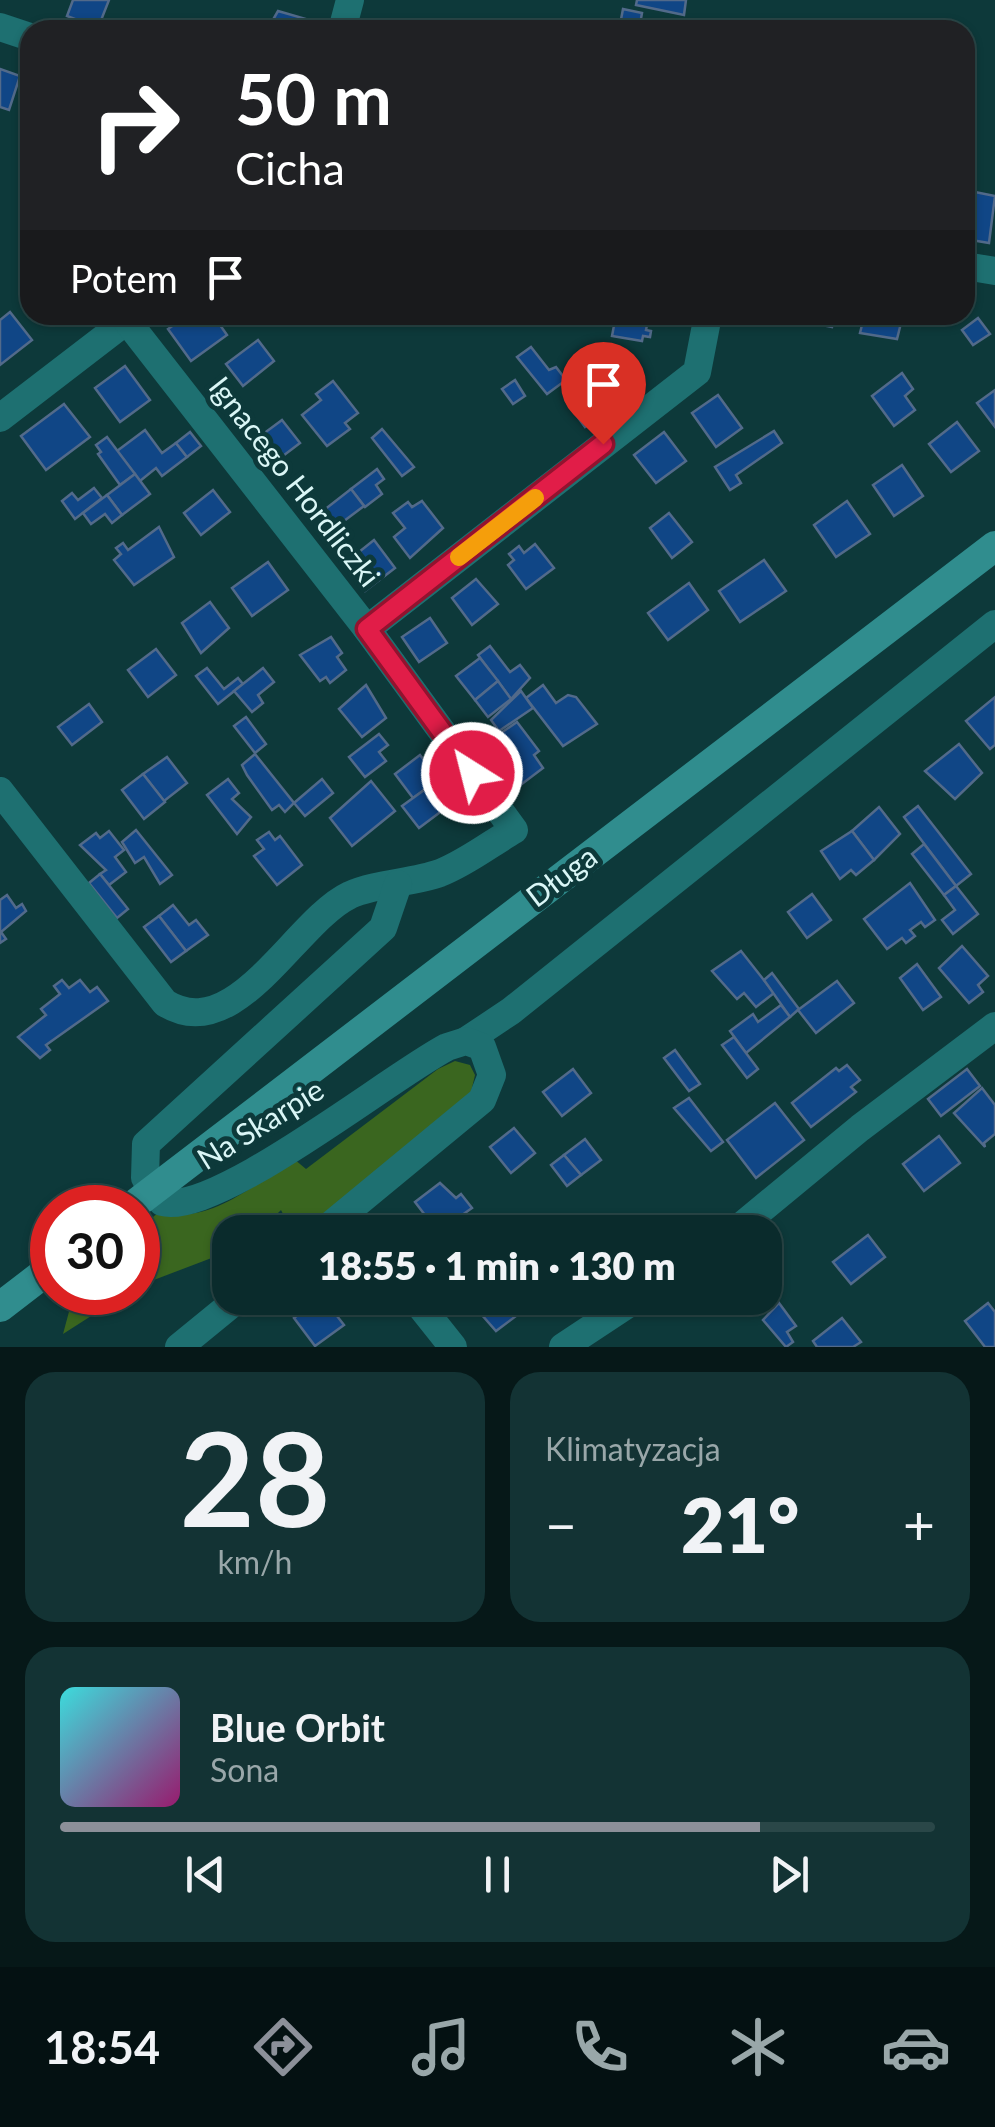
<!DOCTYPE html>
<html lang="pl">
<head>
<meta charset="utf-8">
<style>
  :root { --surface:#0a2b2c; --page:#133334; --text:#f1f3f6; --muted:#99a7a9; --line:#2a4748; --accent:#8c9099 }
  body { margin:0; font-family:Lato,sans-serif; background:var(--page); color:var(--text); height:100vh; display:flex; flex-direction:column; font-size:38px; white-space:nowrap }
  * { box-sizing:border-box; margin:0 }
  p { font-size:32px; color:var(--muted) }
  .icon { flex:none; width:55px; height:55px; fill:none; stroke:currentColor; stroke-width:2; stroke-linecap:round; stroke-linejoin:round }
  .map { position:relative; height:1347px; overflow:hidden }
  .side { display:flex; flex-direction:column; gap:25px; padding:25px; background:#061818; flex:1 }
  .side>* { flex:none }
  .top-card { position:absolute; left:20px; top:20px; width:955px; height:305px; border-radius:30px; box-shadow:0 2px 8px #0004,0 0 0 2px var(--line); background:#202124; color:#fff; overflow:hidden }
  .speed { position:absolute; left:30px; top:1185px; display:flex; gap:20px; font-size:50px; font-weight:700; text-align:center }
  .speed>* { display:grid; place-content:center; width:130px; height:130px; border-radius:50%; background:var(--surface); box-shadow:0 2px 8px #0004,0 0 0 2px var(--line); line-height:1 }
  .speed .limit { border:15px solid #d22; background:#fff; color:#111 }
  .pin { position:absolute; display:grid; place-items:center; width:85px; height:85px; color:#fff; margin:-102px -42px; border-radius:50% 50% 50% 0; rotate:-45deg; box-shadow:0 0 10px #0007 }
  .pin .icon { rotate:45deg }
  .me { position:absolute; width:110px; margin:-55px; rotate:324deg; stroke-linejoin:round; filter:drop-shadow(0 0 8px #0008) }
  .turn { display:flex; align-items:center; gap:35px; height:210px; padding:0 50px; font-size:45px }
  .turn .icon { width:130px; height:130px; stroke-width:2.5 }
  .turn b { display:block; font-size:70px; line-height:85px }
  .then { display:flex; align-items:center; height:95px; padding:0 50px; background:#0003; gap:20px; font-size:38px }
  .big { font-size:75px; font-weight:800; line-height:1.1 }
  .side .widget { flex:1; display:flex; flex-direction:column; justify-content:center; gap:15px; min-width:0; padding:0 35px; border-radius:30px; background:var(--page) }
  .side .dial { align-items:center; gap:0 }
  .dial b { font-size:130px; line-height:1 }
  .song { display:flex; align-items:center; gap:30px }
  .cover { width:120px; height:120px; border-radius:15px; background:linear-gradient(135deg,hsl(180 70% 55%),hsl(320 70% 35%)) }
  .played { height:10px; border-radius:5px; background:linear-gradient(90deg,var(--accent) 80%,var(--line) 80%) }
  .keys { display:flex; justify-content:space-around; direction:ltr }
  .heat { display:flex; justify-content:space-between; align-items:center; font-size:55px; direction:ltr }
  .side .tiles { flex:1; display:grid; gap:25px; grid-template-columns:1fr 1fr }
  .widget:last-child { grid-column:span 2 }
  .trip { position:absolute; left:212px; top:1215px; width:570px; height:100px; border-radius:30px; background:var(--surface); box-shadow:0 2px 8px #0004,0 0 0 2px var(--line); font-weight:800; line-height:100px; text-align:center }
  .tab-bar { display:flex; height:160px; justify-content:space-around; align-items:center; background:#041112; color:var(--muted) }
  .tab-bar .icon { width:70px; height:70px }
  .tab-bar .active { color:var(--accent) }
  .tab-bar b { font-size:45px; color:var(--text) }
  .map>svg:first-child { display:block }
</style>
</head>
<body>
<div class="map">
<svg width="995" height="1347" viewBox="0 0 995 1347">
  <rect width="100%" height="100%" fill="#0d393a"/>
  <g fill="#3a661f">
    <path d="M455,1061L470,1065L475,1075L471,1092L306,1232H292L281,1210L259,1232H230V1251L138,1286V1229L158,1213C213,1223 250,1187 294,1159L306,1169L438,1069Z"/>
    <polygon points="74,1293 74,1292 127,1293 63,1334"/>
  </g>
  <g fill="#104686" stroke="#526a8a" stroke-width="2.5">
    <polygon points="73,0 109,0 98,28 67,16"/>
    <polygon points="637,0 686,0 684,15 636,5"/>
    <polygon points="623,9 642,13 639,30 619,30"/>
    <polygon points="278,11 306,19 303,30 267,30"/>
    <polygon points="0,69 20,76 9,110 0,107"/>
    <polygon points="965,190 995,196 989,243 965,239"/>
    <polygon points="10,312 32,340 0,365 0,320"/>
    <polygon points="188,315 213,315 227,335 191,361 168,329"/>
    <polygon points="616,315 649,315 646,330 651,331 650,337 643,336 642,341 612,336"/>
    <polygon points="798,315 835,315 832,327 797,320"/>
    <polygon points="903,315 897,339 860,333 864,317 859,315"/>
    <polygon points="978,318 990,334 973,345 962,330"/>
    <polygon points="258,340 274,361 243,386 226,364"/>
    <polygon points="531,347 549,370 556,367 566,380 547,394 517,357"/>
    <polygon points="125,366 150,400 120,422 95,388"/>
    <polygon points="902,373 913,389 905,396 915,410 894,426 872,396"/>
    <polygon points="515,380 525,396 513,404 502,389"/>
    <polygon points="333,381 358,413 345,423 350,429 327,446 302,415 321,400 316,394"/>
    <polygon points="592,381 612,408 585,427 566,401"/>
    <polygon points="995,390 995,427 977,403"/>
    <polygon points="718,395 742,428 716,447 692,413"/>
    <polygon points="64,404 90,437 46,470 21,436"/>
    <polygon points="282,420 300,443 275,462 259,437"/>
    <polygon points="957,422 979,451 951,472 929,444"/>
    <polygon points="382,429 414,467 402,476 372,438"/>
    <polygon points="145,430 162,453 176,443 187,457 162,476 156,468 140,481 117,451"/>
    <polygon points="774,431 782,443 736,475 741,483 730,490 715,467"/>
    <polygon points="190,432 201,446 187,457 176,443"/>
    <polygon points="664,432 686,461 656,483 634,455"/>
    <polygon points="107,437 135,474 120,485 98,454 101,452 96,445"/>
    <polygon points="902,465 923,496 894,516 873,485"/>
    <polygon points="377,469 384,479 376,485 382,494 365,507 351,489"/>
    <polygon points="135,474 150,494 122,515 107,495"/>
    <polygon points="94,488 102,498 75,519 62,501 72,493 78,500"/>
    <polygon points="351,489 364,506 332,530 319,514"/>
    <polygon points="213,490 230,512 201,535 184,513"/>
    <polygon points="107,495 122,515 112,523 105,514 91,524 83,513"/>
    <polygon points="422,501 443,528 410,558 394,537 405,528 393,513 408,502 412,507"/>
    <polygon points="847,501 870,534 836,557 814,525"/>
    <polygon points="669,513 692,542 672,558 650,528"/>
    <polygon points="159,527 174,557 134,585 114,560 121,554 116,548 123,543 128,550"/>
    <polygon points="374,540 395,568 365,591 344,564"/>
    <polygon points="535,544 554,568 526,589 508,565 514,560 509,554 519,546 524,553"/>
    <polygon points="764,560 786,591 740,622 719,591"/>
    <polygon points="268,562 288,590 252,616 232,588"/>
    <polygon points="476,579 498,604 472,625 452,598"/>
    <polygon points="689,583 708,610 668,640 648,613"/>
    <polygon points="210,602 229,628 201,653 182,623"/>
    <polygon points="430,618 447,643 419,662 402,637"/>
    <polygon points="331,637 342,653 337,657 346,670 330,683 326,677 320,681 300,655"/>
    <polygon points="490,646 510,672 520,665 530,678 511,699 478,655"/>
    <polygon points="156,649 176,675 148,697 128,670"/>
    <polygon points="480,658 498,681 475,700 456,676"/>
    <polygon points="207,668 224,689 238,678 243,684 218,704 196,676"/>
    <polygon points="263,668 274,682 258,695 263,703 252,712 234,691"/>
    <polygon points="498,681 511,699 488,717 475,700"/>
    <polygon points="366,685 386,718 362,737 339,709"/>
    <polygon points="543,685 556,703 568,695 576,697 597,724 563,746 526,698"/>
    <polygon points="521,691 533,708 499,731 491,720"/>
    <polygon points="995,697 995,745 990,749 966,721"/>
    <polygon points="89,704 102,722 72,745 58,727"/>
    <polygon points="246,717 266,744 255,753 234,726"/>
    <polygon points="517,722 539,751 534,755 543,768 514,790 485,744"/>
    <polygon points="379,734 388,745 379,752 386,761 365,777 349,757"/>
    <polygon points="959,744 982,773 955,799 925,771"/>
    <polygon points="255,754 294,803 285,812 279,805 272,810 247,775 242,765"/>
    <polygon points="420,755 439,779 413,798 395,774"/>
    <polygon points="167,757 187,783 164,801 143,774"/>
    <polygon points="143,774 165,802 144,819 122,790"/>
    <polygon points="228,779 239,793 232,799 251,817 237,834 207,795"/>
    <polygon points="322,779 333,793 305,816 294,803"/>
    <polygon points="438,780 455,801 419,828 402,806"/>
    <polygon points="371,781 395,811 352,846 330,818"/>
    <polygon points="918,806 971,874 956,886 904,817"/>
    <polygon points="879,807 900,834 874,860 852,831"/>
    <polygon points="136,830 172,875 160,884 144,857 135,863 122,842"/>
    <polygon points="109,831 124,850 115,857 126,872 109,885 100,874 106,870 80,845 96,833 100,838"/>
    <polygon points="852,831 874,860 856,875 851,870 840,879 821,851"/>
    <polygon points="269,832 275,840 280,836 302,865 277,885 254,856 264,849 257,840"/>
    <polygon points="924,844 956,886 944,895 912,854"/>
    <polygon points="100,874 128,909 117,918 89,883"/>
    <polygon points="910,883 935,920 925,927 921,922 910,930 915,936 906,943 902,938 887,949 864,919"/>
    <polygon points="956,886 978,914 953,934 942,920 955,910 944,895"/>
    <polygon points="812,894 831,920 807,938 788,912"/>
    <polygon points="7,895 16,908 22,904 26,911 1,932 6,939 0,943 0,900"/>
    <polygon points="173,905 189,925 196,920 208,935 186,951 159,916"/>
    <polygon points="159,916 186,951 171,962 144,927"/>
    <polygon points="962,946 988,976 978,985 983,992 969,1003 939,968"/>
    <polygon points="741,951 774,993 756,1007 744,993 737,999 712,971"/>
    <polygon points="917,964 941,997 923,1010 900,978"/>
    <polygon points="772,973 799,1009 790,1017 764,980"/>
    <polygon points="62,980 69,988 80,980 90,992 97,987 108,1001 46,1045 50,1050 40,1058 18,1037 46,1015 41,1009 60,994 54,986"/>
    <polygon points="837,981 854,1003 816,1033 798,1010"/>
    <polygon points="781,1005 790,1017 746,1053 730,1031 753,1014 758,1022"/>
    <polygon points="734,1037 758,1069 747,1078 722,1045"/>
    <polygon points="675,1050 700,1084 689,1091 664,1058"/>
    <polygon points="847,1065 860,1080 851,1087 856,1092 811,1127 792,1103 836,1068 839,1071"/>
    <polygon points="573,1069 591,1093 562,1116 543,1092"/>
    <polygon points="967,1069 980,1086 941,1116 928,1099"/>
    <polygon points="982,1088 995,1105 995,1134 984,1143 985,1147 954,1113"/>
    <polygon points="689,1098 723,1142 711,1151 674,1108"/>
    <polygon points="775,1103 804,1140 756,1178 727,1140"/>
    <polygon points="514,1128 535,1153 511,1173 490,1147"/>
    <polygon points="939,1136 960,1163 924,1191 903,1164"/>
    <polygon points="585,1139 601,1160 581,1175 564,1155"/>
    <polygon points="564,1155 581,1175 567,1186 551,1165"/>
    <polygon points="440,1183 456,1198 461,1194 472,1208 438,1232 415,1202"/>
    <polygon points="868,1235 885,1257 851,1284 833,1262"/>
    <polygon points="302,1298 323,1298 344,1325 315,1346 294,1318 306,1309"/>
    <polygon points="467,1298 515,1298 524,1310 496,1331"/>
    <polygon points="779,1303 796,1326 787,1332 793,1342 786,1347 763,1320"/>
    <polygon points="988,1303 995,1312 995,1347 985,1347 965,1321"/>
    <polygon points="842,1318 861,1342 853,1347 817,1347 813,1341"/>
  </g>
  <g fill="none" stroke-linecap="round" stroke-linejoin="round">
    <g stroke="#1e7071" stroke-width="28">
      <polyline points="0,27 30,37"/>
      <polyline points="342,30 350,0"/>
      <polyline points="965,266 995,271"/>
      <polyline points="0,418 134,315"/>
      <polyline points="367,629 697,372 708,315"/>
      <path d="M0,791L165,1003C236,1047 295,921 350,895C377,883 412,883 440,873C466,863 490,844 514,830L367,629L127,321"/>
      <polyline points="466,1041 511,1011 995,624"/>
      <path d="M322,1232L482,1100L492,1075L482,1047L466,1041L447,1047C388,1078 217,1216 162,1202L145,1178L146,1144L383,928L398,884"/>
      <polyline points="734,1232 860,1128 995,1026"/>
      <polyline points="414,1298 453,1347"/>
      <polyline points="179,1347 239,1298"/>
      <polyline points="563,1347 637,1298"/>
    </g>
    <g stroke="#308d8e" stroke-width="30">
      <polyline points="130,1208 995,546"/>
      <polyline points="0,1307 52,1267"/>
    </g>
  </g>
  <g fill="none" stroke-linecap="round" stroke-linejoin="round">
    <defs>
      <polyline id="route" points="472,773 367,629 603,444"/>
    </defs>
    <use href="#route" stroke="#92132f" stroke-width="25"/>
    <use href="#route" stroke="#e11d48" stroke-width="18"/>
    <polyline stroke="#f59e0b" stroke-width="18" points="459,557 535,498"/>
  </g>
  <g text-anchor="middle" stroke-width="10" stroke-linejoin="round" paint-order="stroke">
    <g font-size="30" fill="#daf6f6" stroke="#0d393a">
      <text transform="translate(294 482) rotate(52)" y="10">Ignacego Hordliczki</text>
      <text transform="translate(562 877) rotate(-37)" y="10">Długa</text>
      <text transform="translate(261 1125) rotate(-32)" y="10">Na Skarpie</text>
    </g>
  </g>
</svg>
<div class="speed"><div class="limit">30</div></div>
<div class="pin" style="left:603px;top:444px;background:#d93025"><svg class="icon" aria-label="arrive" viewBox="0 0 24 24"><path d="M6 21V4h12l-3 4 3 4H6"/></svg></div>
<svg class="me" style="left:472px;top:773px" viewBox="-20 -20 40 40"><circle r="17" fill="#e11d48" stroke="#fff" stroke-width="3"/><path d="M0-11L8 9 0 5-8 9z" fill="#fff"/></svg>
<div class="trip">18:55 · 1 min · 130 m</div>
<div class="top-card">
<div class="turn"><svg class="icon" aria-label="right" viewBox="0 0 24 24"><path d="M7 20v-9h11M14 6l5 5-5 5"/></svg><div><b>50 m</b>Cicha</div></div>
<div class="then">Potem<svg class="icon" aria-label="arrive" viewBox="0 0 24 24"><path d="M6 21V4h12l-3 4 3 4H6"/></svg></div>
</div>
</div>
<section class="side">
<div class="tiles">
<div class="widget dial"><b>28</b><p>km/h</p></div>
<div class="widget"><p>Klimatyzacja</p>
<div class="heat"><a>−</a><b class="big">21°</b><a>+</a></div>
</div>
<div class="widget">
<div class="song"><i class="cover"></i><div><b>Blue Orbit</b><p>Sona</p></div></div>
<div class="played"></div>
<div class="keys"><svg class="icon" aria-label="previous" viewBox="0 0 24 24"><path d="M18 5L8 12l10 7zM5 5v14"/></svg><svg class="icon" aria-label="pause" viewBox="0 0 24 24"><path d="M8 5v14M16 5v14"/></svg><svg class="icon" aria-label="next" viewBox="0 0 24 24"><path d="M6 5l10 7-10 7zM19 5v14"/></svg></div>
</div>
</div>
</section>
<nav class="tab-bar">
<b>18:54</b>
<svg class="icon active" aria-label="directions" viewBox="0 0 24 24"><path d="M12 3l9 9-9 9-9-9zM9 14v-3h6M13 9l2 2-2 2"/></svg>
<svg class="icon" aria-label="music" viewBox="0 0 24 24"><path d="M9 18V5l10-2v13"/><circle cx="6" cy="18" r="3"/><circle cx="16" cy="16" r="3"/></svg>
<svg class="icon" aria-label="phone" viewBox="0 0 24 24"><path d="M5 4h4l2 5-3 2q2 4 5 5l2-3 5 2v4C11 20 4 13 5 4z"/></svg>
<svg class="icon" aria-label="climate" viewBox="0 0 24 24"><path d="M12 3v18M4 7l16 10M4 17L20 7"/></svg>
<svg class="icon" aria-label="car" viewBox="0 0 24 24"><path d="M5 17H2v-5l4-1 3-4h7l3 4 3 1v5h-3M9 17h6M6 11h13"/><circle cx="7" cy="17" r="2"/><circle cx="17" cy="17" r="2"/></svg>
</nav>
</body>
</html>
